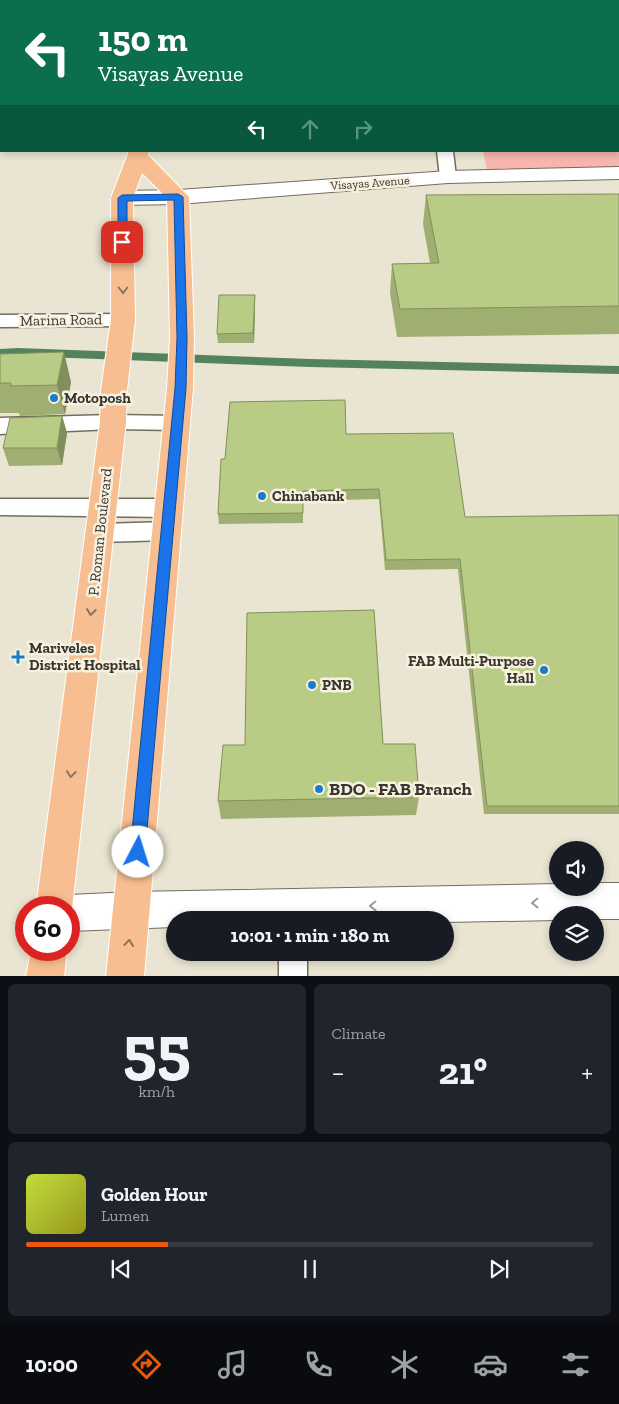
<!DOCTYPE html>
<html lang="en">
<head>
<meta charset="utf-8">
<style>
  :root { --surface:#171b24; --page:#20242c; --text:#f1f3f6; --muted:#9ea1a6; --line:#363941; --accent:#ea580c }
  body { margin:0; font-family:"Zilla Slab",serif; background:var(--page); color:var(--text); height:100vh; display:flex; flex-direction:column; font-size:19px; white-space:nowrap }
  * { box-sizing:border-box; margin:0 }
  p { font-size:16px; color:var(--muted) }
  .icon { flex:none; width:28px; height:28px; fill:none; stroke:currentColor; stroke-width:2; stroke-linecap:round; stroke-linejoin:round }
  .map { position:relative; height:976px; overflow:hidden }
  .panel { display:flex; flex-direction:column; gap:8px; padding:8px; background:#0d0f14; flex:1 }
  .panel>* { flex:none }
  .guide { position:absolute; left:0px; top:0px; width:620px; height:152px; box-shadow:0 2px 8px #0003; background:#0b6e4f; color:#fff; overflow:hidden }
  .fabs { position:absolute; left:549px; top:841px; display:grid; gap:10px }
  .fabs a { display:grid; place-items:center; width:55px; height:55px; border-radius:50%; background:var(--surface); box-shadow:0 2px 8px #0003; font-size:25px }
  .speed { position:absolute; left:15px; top:896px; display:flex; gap:10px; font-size:25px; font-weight:700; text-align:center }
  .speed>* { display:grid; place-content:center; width:65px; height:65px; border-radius:50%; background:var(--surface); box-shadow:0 2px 8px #0003; line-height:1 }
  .speed .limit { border:8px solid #d22; background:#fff; color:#111 }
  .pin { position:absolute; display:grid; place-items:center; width:42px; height:42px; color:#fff; margin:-21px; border-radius:10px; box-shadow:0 2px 8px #0006 }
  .me { position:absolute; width:55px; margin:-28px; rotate:5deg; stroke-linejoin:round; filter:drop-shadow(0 0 4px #0008) }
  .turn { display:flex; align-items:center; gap:18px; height:105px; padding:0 15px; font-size:22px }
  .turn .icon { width:65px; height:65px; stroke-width:2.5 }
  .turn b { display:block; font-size:35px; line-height:42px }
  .lanes { display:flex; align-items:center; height:48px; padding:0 15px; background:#0003; justify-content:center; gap:25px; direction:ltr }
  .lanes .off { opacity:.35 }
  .big { font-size:38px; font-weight:800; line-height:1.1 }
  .panel .tile { flex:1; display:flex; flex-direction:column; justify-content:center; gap:8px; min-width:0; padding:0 18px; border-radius:8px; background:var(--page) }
  .panel .dial { align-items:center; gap:0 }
  .dial b { font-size:65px; line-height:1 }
  .song { display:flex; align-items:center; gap:15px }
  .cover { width:60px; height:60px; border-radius:8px; background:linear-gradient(135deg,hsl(70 70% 55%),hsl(60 70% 35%)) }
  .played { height:5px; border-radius:2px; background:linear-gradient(90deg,var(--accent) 25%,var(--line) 25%) }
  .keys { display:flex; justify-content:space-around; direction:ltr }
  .heat { display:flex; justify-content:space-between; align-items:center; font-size:28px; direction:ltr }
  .panel .tiles { flex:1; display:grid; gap:8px; grid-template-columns:1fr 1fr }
  .tile:last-child { grid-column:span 2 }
  .trip { position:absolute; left:166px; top:911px; width:288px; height:50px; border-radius:25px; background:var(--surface); box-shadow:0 2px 8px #0003; font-weight:800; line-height:50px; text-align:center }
  .menu { display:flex; height:80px; justify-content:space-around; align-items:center; background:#090b0e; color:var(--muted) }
  .menu .icon { width:35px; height:35px }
  .menu .selected { color:var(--accent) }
  .menu b { font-size:22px; color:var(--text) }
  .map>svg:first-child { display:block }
</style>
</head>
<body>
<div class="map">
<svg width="619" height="977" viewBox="0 0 619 977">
  <rect width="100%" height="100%" fill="#eae4d2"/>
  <polygon fill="#f7b5ae" points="619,94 619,168 487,170 483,151 619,151"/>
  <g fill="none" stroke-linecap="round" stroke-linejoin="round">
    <polygon fill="#54825f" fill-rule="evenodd" points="18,348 310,359 619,366 619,374 310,367 18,356 0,357 0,349"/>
    <defs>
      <g id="lane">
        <rect x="411" y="0" width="14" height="1"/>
        <polygon points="437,151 453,151 456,177 454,180 442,180 440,177"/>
        <polygon points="123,314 130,316 132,320 130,324 123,326 0,327 0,315"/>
        <polygon points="113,415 177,416 184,418 187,423 184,428 177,430 113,429 0,434 0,418"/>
        <polygon points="0,499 169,499 177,502 180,508 177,514 169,517 0,515"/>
        <polygon points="167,522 175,525 178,531 175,537 167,540 101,542 93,539 90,533 93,527 101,524"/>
        <rect x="279" y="952" width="28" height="25"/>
      </g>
      <g id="street">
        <rect x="199" y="0" width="18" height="1"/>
        <rect x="597" y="0" width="18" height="1"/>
        <polygon points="619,167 619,179 448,183 178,204 122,205 114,203 111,198 114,193 122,191 178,190 448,171"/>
      </g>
      <polygon id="secondary" points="595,883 619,883 619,919 595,919 595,915 558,915 558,920 445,922 445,920 175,920 175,927 69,931 69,908 53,908 56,900 69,895 132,892 558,884 558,888 595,888"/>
      <g id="primary">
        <rect x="150" y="0" width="18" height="1"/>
        <polygon points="129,151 149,151 148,155 189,197 194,338 193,388 144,977 106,977 167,388 170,338 167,198 142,173 133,198 135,320 127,390 126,422 72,908 69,916 69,908 36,908 100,422 101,390 111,320 111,198"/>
        <polygon points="31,950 67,950 64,977 26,977"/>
      </g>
    </defs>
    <use href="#lane" stroke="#736d5e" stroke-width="3"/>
    <use href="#street" stroke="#736d5e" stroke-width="2"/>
    <use href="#secondary" stroke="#736d5e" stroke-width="2"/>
    <use href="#primary" stroke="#fff" stroke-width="2"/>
    <use href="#lane" fill="#fff" fill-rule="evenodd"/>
    <use href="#street" fill="#fff" fill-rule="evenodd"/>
    <use href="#secondary" fill="#fff" fill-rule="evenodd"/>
    <use href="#primary" fill="#f7bf91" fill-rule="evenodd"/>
  </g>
  <g fill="#9faf72">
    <rect x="450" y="0" width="127" height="1"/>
    <polygon points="619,194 619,334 397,337 390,293 392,264 430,263 423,224 426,195"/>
    <polygon points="255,295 255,304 254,343 218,343 217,334"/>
    <polygon points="0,354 71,382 65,414 20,416 19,413 0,413"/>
    <polygon points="62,416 67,433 62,465 9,466 3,448"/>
    <polygon points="346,434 465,517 619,515 619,814 484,814 458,569 385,570 379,499 303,501 303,523 219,524 218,514 225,459"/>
    <polygon points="383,744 419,797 416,815 221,819 218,801"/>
  </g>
  <g fill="#828f5d">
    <polygon points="30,0 36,0 37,1 29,1"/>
    <polygon points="1,79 1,124 0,119 0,83"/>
    <polygon points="255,295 255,304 254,343 253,333"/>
    <polygon points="64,352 71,382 65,414 57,385"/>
    <polygon points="62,416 67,433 62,465 57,448"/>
  </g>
  <g fill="#b9cc85" stroke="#828f5d">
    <polygon points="0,0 30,0 29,1 1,1 1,79 0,83"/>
    <rect x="275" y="0" width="115" height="1"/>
    <polygon points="457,0 577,0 577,1 458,1"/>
    <polygon points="619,194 619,306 400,309 392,264 439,263 426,195"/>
    <polygon points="219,295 255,295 253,333 217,334"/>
    <polygon points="64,352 57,385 11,386 11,383 0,383 0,354"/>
    <polygon points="345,400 346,434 453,433 465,517 619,515 619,806 487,806 460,559 386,560 379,489 303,491 303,513 218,514 221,459 225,459 230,402"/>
    <polygon points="62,416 57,448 3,448 10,418"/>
    <polygon points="374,610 383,744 415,744 419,797 218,801 223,745 245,745 247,613"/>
  </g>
  <defs><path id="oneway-chevron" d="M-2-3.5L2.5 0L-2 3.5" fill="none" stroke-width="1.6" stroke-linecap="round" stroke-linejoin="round" transform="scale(1.25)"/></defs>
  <g stroke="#8e745b">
    <use href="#oneway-chevron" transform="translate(123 290) rotate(90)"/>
    <use href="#oneway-chevron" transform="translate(91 612) rotate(97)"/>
    <use href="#oneway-chevron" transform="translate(71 774) rotate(97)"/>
    <use href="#oneway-chevron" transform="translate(129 943) rotate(-84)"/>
  </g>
  <g stroke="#9c9a97">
    <use href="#oneway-chevron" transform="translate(535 903) rotate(179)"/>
    <use href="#oneway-chevron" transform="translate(373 906) rotate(179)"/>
  </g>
  <polygon fill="#1a73e8" stroke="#114b97" points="178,194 183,197 187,338 186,388 145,852 143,857 138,859 133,857 130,852 175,388 177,338 174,200 127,201 127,242 122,245 118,242 118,198 122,195"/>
  <g fill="#1b7bc7" stroke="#f8f1df" stroke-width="2">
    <circle cx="54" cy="398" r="5"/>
    <circle cx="262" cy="496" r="5"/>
    <path d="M15.5 649.5h5v5h5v5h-5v5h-5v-5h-5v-5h5z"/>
    <circle cx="544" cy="670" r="5"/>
    <circle cx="312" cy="685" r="5"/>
    <circle cx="319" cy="789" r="5"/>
  </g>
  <g text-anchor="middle" stroke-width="5" stroke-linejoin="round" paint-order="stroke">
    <g font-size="12" fill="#38362f" stroke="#f8f1df">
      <text transform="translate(370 183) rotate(-4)" y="4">Visayas Avenue</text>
    </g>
    <g font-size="15" fill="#38362f" stroke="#f8f1df">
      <text transform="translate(61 320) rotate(-1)" y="5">Marina Road</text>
      <text transform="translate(100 532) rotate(-84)" y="5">P. Roman Boulevard</text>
    </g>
    <g font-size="15" font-weight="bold" fill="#38362f" stroke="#f8f1df" text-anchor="start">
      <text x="64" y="403">Motoposh</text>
      <text x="272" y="501">Chinabank</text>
      <text x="29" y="653">Mariveles<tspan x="29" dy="17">District Hospital</tspan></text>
      <text x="534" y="666" text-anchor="end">FAB Multi-Purpose<tspan x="534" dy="17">Hall</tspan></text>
      <text x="322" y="690">PNB</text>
    </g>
    <g font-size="18" font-weight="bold" fill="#38362f" stroke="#f8f1df" text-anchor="start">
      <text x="329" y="795">BDO - FAB Branch</text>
    </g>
  </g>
</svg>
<div class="fabs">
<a><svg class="icon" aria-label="sound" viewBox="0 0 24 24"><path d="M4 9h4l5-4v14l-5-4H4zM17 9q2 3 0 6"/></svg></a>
<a><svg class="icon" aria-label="layers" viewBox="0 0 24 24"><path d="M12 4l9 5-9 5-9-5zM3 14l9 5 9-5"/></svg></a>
</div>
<div class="speed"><div class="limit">60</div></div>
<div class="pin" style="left:122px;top:242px;background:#d93025"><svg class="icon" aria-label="arrive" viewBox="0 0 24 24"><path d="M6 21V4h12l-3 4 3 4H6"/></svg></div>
<svg class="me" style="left:138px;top:852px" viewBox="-20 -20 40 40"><circle r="19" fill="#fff"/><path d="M0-13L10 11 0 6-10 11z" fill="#1a73e8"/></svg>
<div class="trip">10:01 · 1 min · 180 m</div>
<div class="guide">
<div class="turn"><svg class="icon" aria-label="left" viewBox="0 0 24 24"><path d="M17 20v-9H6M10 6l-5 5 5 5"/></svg><div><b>150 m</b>Visayas Avenue</div></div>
<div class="lanes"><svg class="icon" aria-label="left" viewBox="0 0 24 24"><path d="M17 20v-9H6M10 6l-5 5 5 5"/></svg><svg class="icon off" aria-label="ahead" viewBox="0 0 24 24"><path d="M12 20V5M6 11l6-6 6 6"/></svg><svg class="icon off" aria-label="right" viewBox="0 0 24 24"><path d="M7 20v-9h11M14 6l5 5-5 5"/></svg></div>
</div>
</div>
<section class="panel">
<div class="tiles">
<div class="tile dial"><b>55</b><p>km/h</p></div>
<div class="tile"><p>Climate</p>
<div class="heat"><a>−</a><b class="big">21°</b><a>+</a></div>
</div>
<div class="tile">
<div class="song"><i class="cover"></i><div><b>Golden Hour</b><p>Lumen</p></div></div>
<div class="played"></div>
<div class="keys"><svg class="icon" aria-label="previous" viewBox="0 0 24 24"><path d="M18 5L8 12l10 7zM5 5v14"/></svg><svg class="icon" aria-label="pause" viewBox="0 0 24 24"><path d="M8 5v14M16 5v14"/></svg><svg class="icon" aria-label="next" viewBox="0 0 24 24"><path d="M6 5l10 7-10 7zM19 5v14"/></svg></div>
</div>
</div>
</section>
<nav class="menu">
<b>10:00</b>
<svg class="icon selected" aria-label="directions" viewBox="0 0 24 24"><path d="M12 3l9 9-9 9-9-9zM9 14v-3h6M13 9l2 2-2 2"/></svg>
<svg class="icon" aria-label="music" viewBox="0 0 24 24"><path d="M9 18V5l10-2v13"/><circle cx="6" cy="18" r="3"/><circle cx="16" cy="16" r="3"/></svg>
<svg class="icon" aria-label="phone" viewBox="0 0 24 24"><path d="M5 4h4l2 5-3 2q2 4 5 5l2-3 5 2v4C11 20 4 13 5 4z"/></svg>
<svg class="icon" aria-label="climate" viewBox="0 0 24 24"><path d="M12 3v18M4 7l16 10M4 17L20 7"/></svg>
<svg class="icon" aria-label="car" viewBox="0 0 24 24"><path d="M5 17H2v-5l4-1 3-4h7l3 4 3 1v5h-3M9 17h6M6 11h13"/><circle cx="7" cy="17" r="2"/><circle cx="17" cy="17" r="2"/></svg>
<svg class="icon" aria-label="filters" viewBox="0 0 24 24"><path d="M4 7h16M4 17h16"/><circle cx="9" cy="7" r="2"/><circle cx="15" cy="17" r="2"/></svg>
</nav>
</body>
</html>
